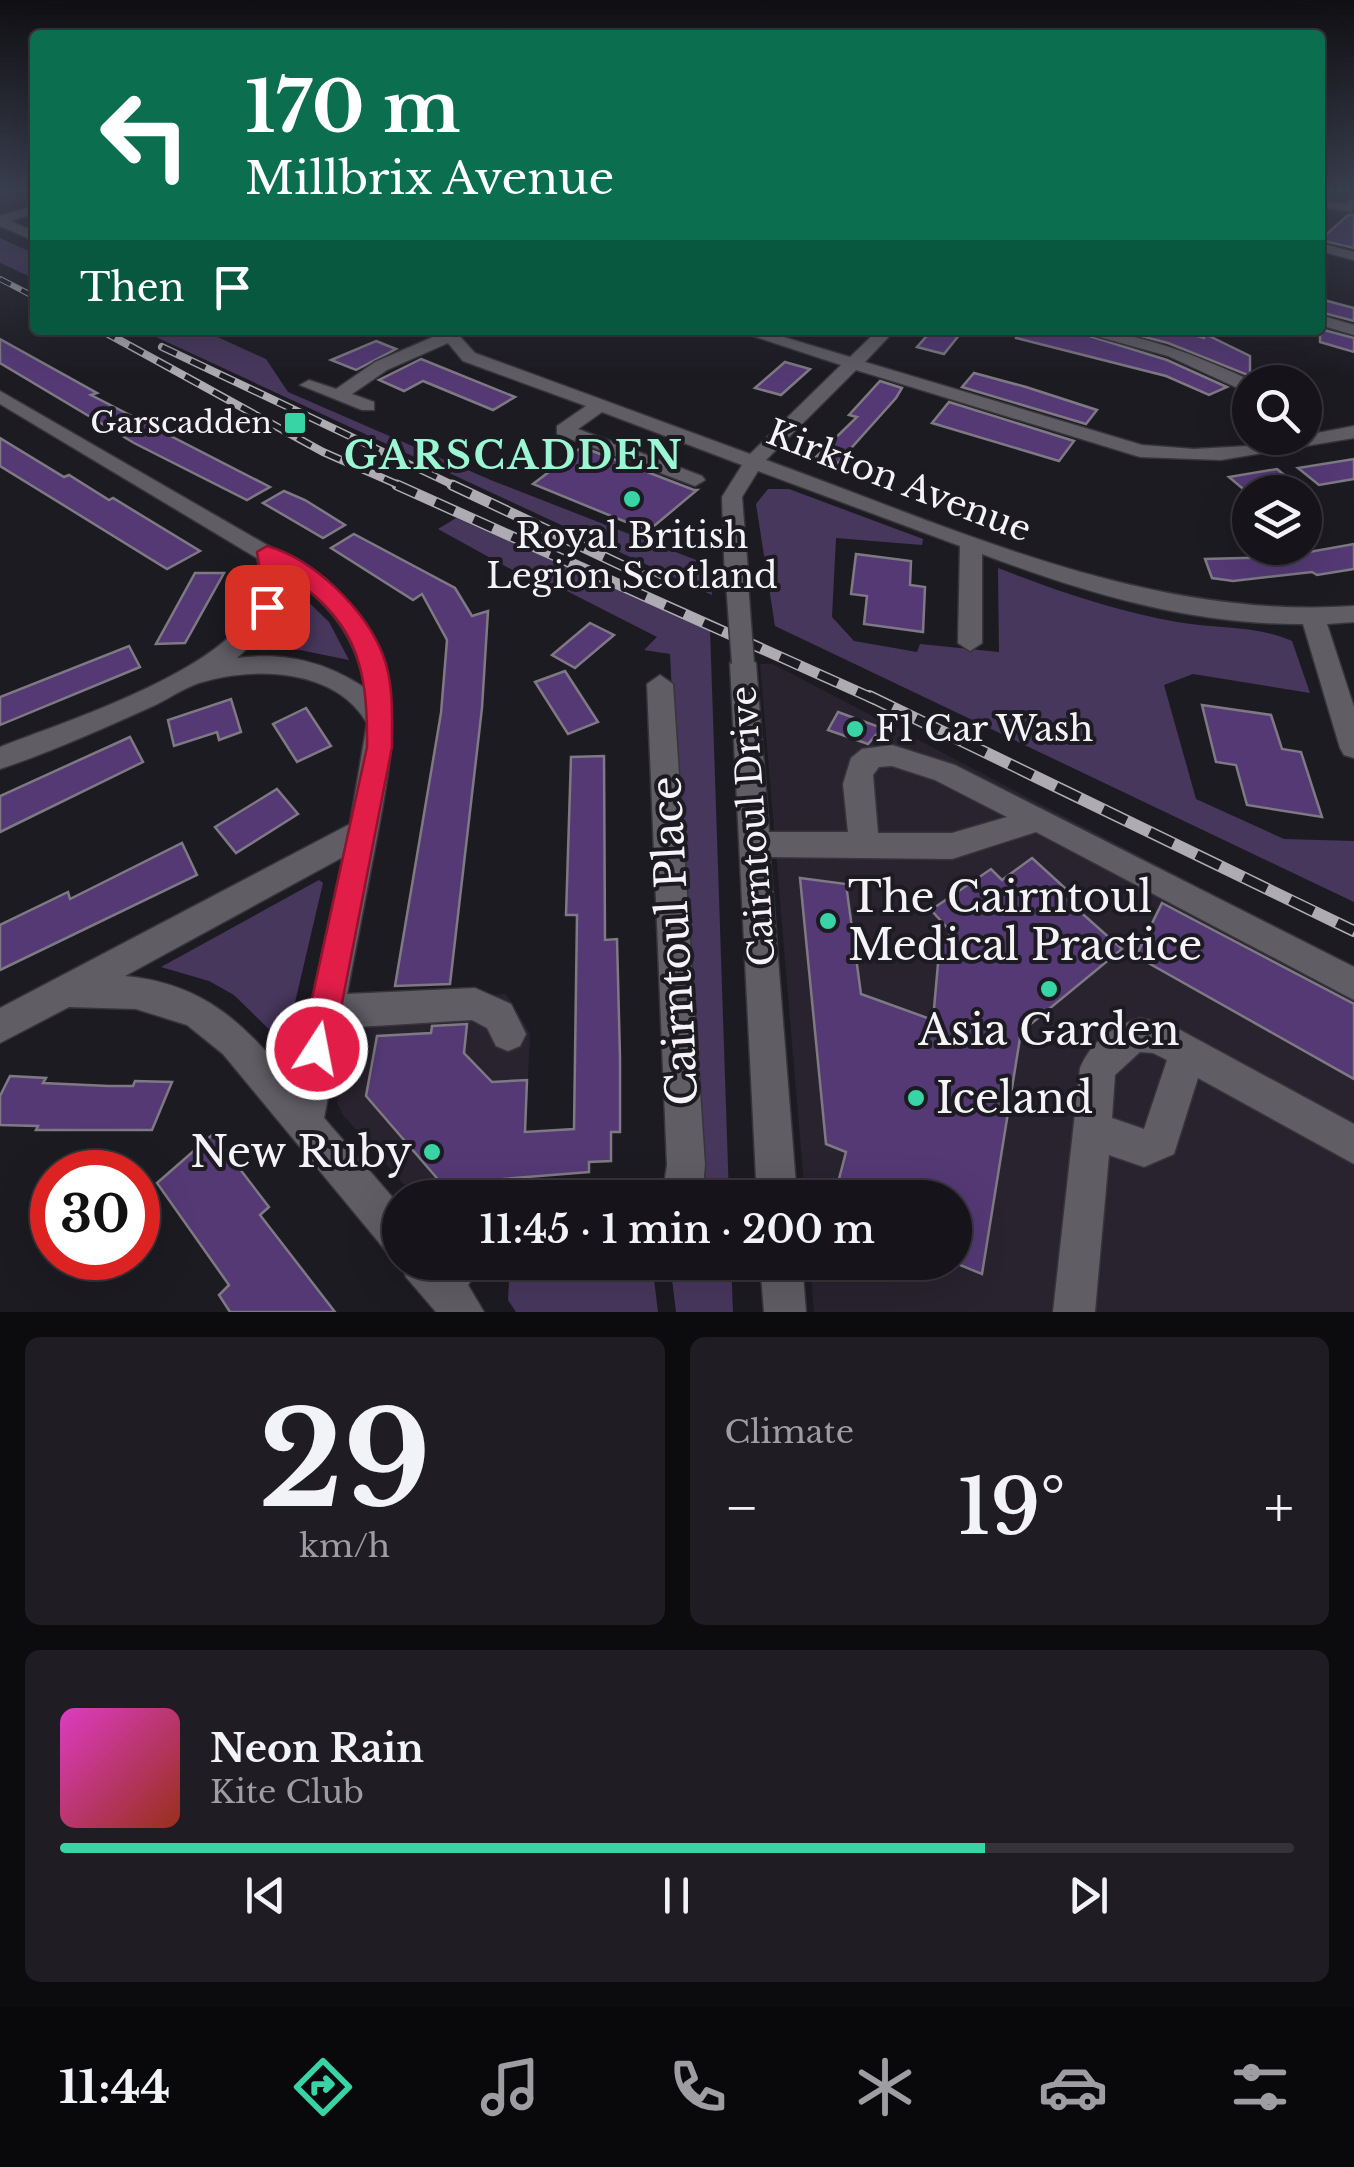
<!DOCTYPE html>
<html lang="en">
<head>
<meta charset="utf-8">
<style>
  :root { --surface:#16141a; --page:#1f1d23; --text:#f1f3f6; --muted:#9e9ea2; --line:#353339; --accent:#38d4a6 }
  body { margin:0; font-family:"Libre Baskerville",serif; background:var(--page); color:var(--text); height:100vh; display:flex; flex-direction:column; font-size:38px; white-space:nowrap }
  * { box-sizing:border-box; margin:0 }
  p { font-size:32px; color:var(--muted) }
  .icon { flex:none; width:55px; height:55px; fill:none; stroke:currentColor; stroke-width:2; stroke-linecap:round; stroke-linejoin:round }
  .map { position:relative; height:1312px; overflow:hidden }
  .panel { display:flex; flex-direction:column; gap:25px; padding:25px; background:#0c0b0e; flex:1 }
  .panel>* { flex:none }
  .banner { position:absolute; left:30px; top:30px; width:1295px; height:305px; border-radius:10px; box-shadow:0 10px 40px #0002,0 0 0 2px var(--line); background:#0b6e4f; color:#fff; overflow:hidden }
  .controls { position:absolute; left:1232px; top:365px; display:grid; gap:20px }
  .controls a { display:grid; place-items:center; width:90px; height:90px; border-radius:50%; background:var(--surface); box-shadow:0 10px 40px #0002,0 0 0 2px var(--line); font-size:50px }
  .speed { position:absolute; left:30px; top:1150px; display:flex; gap:20px; font-size:50px; font-weight:700; text-align:center }
  .speed>* { display:grid; place-content:center; width:130px; height:130px; border-radius:50%; background:var(--surface); box-shadow:0 10px 40px #0002,0 0 0 2px var(--line); line-height:1 }
  .speed .limit { border:15px solid #d22; background:#fff; color:#111 }
  .pin { position:absolute; display:grid; place-items:center; width:85px; height:85px; color:#fff; margin:-42px; border-radius:20px; box-shadow:0 5px 15px #0006 }
  .me { position:absolute; width:110px; margin:-55px; rotate:11deg; stroke-linejoin:round; filter:drop-shadow(0 0 8px #0008) }
  .turn { display:flex; align-items:center; gap:35px; height:210px; padding:0 50px; font-size:45px }
  .turn .icon { width:130px; height:130px; stroke-width:2.5 }
  .turn b { display:block; font-size:70px; line-height:85px }
  .then { display:flex; align-items:center; height:95px; padding:0 50px; background:#0003; gap:20px; font-size:38px }
  .big { font-size:75px; font-weight:600; line-height:1.1 }
  .panel .widget { flex:1; display:flex; flex-direction:column; justify-content:center; gap:15px; min-width:0; padding:0 35px; border-radius:15px; background:var(--page) }
  .panel .dial { align-items:center; gap:0 }
  .dial b { font-size:130px; line-height:1 }
  .song { display:flex; align-items:center; gap:30px }
  .cover { width:120px; height:120px; border-radius:15px; background:linear-gradient(135deg,hsl(310 70% 55%),hsl(10 70% 35%)) }
  .played { height:10px; border-radius:5px; background:linear-gradient(90deg,var(--accent) 75%,var(--line) 75%) }
  .keys { display:flex; justify-content:space-around; direction:ltr }
  .heat { display:flex; justify-content:space-between; align-items:center; font-size:55px; direction:ltr }
  .panel .tiles { flex:1; display:grid; gap:25px; grid-template-columns:1fr 1fr }
  .widget:last-child { grid-column:span 2 }
  .trip { position:absolute; left:382px; top:1180px; width:590px; height:100px; border-radius:50px; background:var(--surface); box-shadow:0 10px 40px #0002,0 0 0 2px var(--line); font-weight:600; line-height:100px; text-align:center }
  .dock { display:flex; height:160px; justify-content:space-around; align-items:center; background:#09080a; color:var(--muted) }
  .dock .icon { width:70px; height:70px }
  .dock .active { color:var(--accent) }
  .dock b { font-size:45px; color:var(--text) }
  .map>svg:first-child { display:block }
</style>
</head>
<body>
<div class="map">
<svg width="1354" height="1312" viewBox="0 0 1354 1312">
  <rect width="100%" height="100%" fill="#1d1b22"/>
  <g fill="#28232f">
    <polygon points="760,664 773,664 1354,968 1354,1312 814,1312 810,1263 955,1262 955,1198 805,1197"/>
    <polygon points="506,994 530,1033 526,1116 512,1118 507,1197 415,1197 343,1115 337,1103 353,1003"/>
  </g>
  <g fill="#48375d">
    <polygon points="0,238 35,254 35,279 0,263"/>
    <polygon points="141,330 202,330 266,359 288,392 493,481 709,565 712,595"/>
    <path d="M768,489H789L923,539L922,545L836,538L832,617L854,641L917,652L920,644L999,652L998,568C1057,591 1115,611 1177,622C1216,629 1256,625 1292,641L1310,693L1193,674L1164,685L1196,799L1284,839L1354,841V902L775,626L756,504Z"/>
    <polygon points="456,518 710,628 729,1197 697,1197 670,654 644,650 657,637 559,587 545,588 438,529"/>
    <polygon points="299,593 329,622 349,660 300,650 257,649 283,613 291,595"/>
    <polygon points="319,880 323,883 285,1045 234,995 209,981 161,967"/>
    <polygon points="652,1263 658,1312 516,1312 508,1300 509,1282 535,1265"/>
    <polygon points="670,1263 731,1263 733,1312 676,1312"/>
  </g>
  <g fill="#543975" stroke="#7e7a83" stroke-width="2.5">
    <polygon points="1348,215 1354,215 1354,248 1320,240"/>
    <polygon points="1320,299 1354,308 1354,321 1320,312"/>
    <polygon points="1320,329 1354,338 1354,352 1320,342"/>
    <polygon points="932,330 943,330 960,334 944,354 917,347"/>
    <polygon points="1017,330 1070,330 1167,360 1227,387 1209,395 1166,376 1016,338"/>
    <polygon points="1117,330 1177,330 1204,338 1205,334 1250,356 1250,376 1168,343"/>
    <polygon points="0,339 97,393 91,395 270,487 247,500 134,443 0,363"/>
    <polygon points="376,341 396,349 356,370 331,360"/>
    <polygon points="421,359 515,397 493,410 423,381 404,391 379,380"/>
    <polygon points="785,362 810,369 781,395 755,388"/>
    <polygon points="974,373 1026,387 1097,410 1086,424 962,387"/>
    <polygon points="880,381 902,388 896,398 836,465 815,458 857,417 849,415"/>
    <polygon points="949,402 1074,441 1059,461 932,423"/>
    <polygon points="0,438 64,477 69,475 109,500 113,498 200,551 167,569 0,466"/>
    <polygon points="582,447 694,490 697,490 648,531 533,484"/>
    <polygon points="1354,459 1354,479 1319,485 1298,468"/>
    <polygon points="1277,469 1298,486 1249,494 1229,477"/>
    <polygon points="284,491 305,500 345,525 323,538 263,503"/>
    <polygon points="354,534 455,588 472,616 488,611 482,708 450,984 395,986 441,713 447,640 422,594 413,600 331,548"/>
    <polygon points="1354,544 1354,569 1317,575 1312,572 1233,581 1212,578 1205,559 1281,557"/>
    <polygon points="856,554 911,561 910,585 925,587 923,632 864,624 867,596 851,594"/>
    <polygon points="195,573 224,573 185,643 156,644"/>
    <polygon points="590,623 614,635 575,668 552,655"/>
    <polygon points="129,646 140,667 0,725 0,697"/>
    <polygon points="565,671 598,722 568,734 535,682"/>
    <polygon points="231,699 241,732 219,740 217,732 174,746 168,720"/>
    <polygon points="1202,705 1271,715 1282,749 1301,752 1322,817 1247,805 1236,765 1216,762"/>
    <polygon points="306,708 331,746 297,762 273,724"/>
    <polygon points="838,712 882,728 868,744 828,730"/>
    <polygon points="130,737 143,762 0,832 0,796"/>
    <polygon points="604,756 605,940 617,939 620,1057 620,1132 611,1132 611,1161 589,1162 589,1172 442,1184 366,1096 377,1036 431,1033 432,1026 467,1024 464,1053 492,1082 527,1080 525,1132 574,1129 577,915 566,915 571,757"/>
    <polygon points="277,789 298,814 236,853 215,827"/>
    <polygon points="182,843 197,875 0,970 0,925 68,892 70,899"/>
    <polygon points="1032,858 1065,888 1058,892 1122,949 1021,1032 982,1274 955,1263 955,1198 834,1198 846,1152 826,1144 800,878 846,884 861,994 933,1020 940,941 952,933 931,910 991,869 1002,880"/>
    <polygon points="1162,903 1354,1004 1354,1079 1136,956"/>
    <polygon points="10,1076 46,1078 43,1083 109,1086 133,1086 135,1081 172,1082 152,1130 36,1130 38,1126 0,1125 0,1096"/>
    <polygon points="213,1134 269,1207 260,1215 335,1312 230,1312 219,1295 229,1285 157,1183"/>
  </g>
  <g fill="none" stroke-linecap="round" stroke-linejoin="round">
    <defs>
      <g id="minor">
        <polygon points="1354,198 1352,212 1320,207 1320,199 1344,204"/>
        <polygon points="35,205 35,213 11,221 35,232 35,241 0,226 0,216"/>
        <polygon points="1320,243 1354,252 1354,260 1320,251"/>
        <polygon points="1320,315 1354,325 1354,335 1320,325"/>
        <path d="M437,330H454L475,353L750,454L841,365L735,330H760L850,357L878,330H895L865,362L1142,445L1194,449L1248,446L1354,426V438L1221,460L1140,457L856,370L766,460C957,529 1147,620 1354,606V622L1327,624L1354,707V758L1344,755L1340,748L1303,624C1191,625 1085,593 982,554V643L970,651L958,643L960,546L758,471L742,497L749,583L737,590L725,583L722,497L742,465L602,412L578,429L702,476L705,480L695,486L557,434V426L586,406L463,361L448,343L387,370L352,394L374,402V410H362L300,385L309,380L336,389L375,362L440,334Z"/>
        <path d="M1074,330C1139,330 1196,356 1255,382H1250V392L1244,391L1168,356Z"/>
        <path d="M0,391L324,578C412,655 396,734 377,837C367,889 357,942 347,994L475,988L511,1004L526,1034L520,1046L508,1051L496,1046L487,1028L472,1020L341,1028L324,1118L400,1206V1257L386,1251L223,1054L187,1025L136,1009L69,1007L0,1043V1008L350,824L367,723C335,668 253,666 199,683C183,688 167,700 151,707C102,729 51,752 0,769V747C68,720 233,669 259,597C263,584 260,570 257,558L0,404ZM283,573C328,600 356,636 365,688C325,661 284,652 237,658C261,635 286,609 283,573ZM343,857L294,1083C244,1025 207,984 125,976Z"/>
        <path d="M743,654L756,663L769,832H848L843,784L851,758L862,749L892,745L955,765L1354,967V1000L1036,832L952,859L770,857L797,1198H757L730,663ZM892,766L935,780L1007,817L952,833H878L873,775L879,767Z"/>
        <polygon points="660,675 673,684 705,1165 702,1198 662,1198 667,1165 647,684"/>
        <path d="M1140,1018L1171,1025L1354,1124V1164L1198,1078L1174,1154L1144,1167L1109,1155L1095,1312H1053L1080,1068C1091,1042 1113,1026 1140,1018ZM1140,1052L1153,1053L1167,1060L1144,1129L1112,1118L1115,1075Z"/>
        <polygon points="401,1262 483,1262 468,1285 484,1312 436,1312 406,1277"/>
        <polygon points="760,1262 802,1262 806,1312 764,1312"/>
      </g>
    </defs>
    <use href="#minor" stroke="#37353a" stroke-width="3"/>
    <use href="#minor" fill="#605d65" fill-rule="evenodd"/>
    <defs>
      <polyline id="rail-far3" points="0,279 35,297"/>
      <g id="rail-far2">
        <polyline points="101,330 323,452 403,487"/>
        <polyline points="162,347 457,487"/>
      </g>
      <g id="rail-far1">
        <polyline points="397,485 874,699"/>
        <polyline points="452,485 659,583"/>
      </g>
      <polyline id="rail" points="869,696 1354,931"/>
    </defs>
    <use href="#rail-far3" stroke="#aeacb2" stroke-width="6"/>
    <use href="#rail-far2" stroke="#aeacb2" stroke-width="8"/>
    <use href="#rail-far1" stroke="#aeacb2" stroke-width="11"/>
    <use href="#rail" stroke="#aeacb2" stroke-width="12"/>
    <use href="#rail-far3" stroke="#1d1b22" stroke-width="4" stroke-dasharray="12" stroke-linecap="butt"/>
    <use href="#rail-far2" stroke="#1d1b22" stroke-width="5" stroke-dasharray="16" stroke-linecap="butt"/>
    <use href="#rail-far1" stroke="#1d1b22" stroke-width="8" stroke-dasharray="21" stroke-linecap="butt"/>
    <use href="#rail" stroke="#1d1b22" stroke-width="9" stroke-dasharray="26" stroke-linecap="butt"/>
    <defs>
      <polyline id="minor-bridge" points="737,583 743,663"/>
    </defs>
    <use href="#minor-bridge" stroke="#37353a" stroke-width="25" stroke-linecap="butt"/>
    <use href="#minor-bridge" stroke="#605d65" stroke-width="22"/>
  </g>
  <linearGradient id="sky" x2="0" y2="1"><stop stop-color="#100f13"/><stop offset="0.51" stop-color="#3a3f4f"/><stop offset="1" stop-color="#3a3f4f" stop-opacity="0"/></linearGradient>
  <rect width="1354" height="374" fill="url(#sky)"/>
  <path fill="#e11d48" stroke="#92132f" stroke-width="2.5" d="M267,546C314,559 365,609 383,655C394,684 392,717 392,747L333,1049L329,1060L317,1065L306,1060L301,1049L367,747C368,661 355,618 280,570L283,583L278,607L267,614L259,612L256,607L262,583L257,552Z"/>
  <g fill="#38d4a6" stroke="#1d1b22" stroke-width="4">
    <rect x="283" y="411" width="24" height="24" rx="5"/>
    <circle cx="632" cy="499" r="10"/>
    <circle cx="855" cy="729" r="10"/>
    <circle cx="828" cy="921" r="10"/>
    <circle cx="1049" cy="989" r="10"/>
    <circle cx="916" cy="1098" r="10"/>
    <circle cx="432" cy="1152" r="10"/>
  </g>
  <g text-anchor="middle" stroke-width="8" stroke-linejoin="round" paint-order="stroke">
    <g font-size="30" fill="#f5f3f8" stroke="#1d1b22" text-anchor="end">
      <text x="272" y="433">Garscadden</text>
    </g>
    <g font-size="35" fill="#f5f3f8" stroke="#1d1b22">
      <text transform="translate(899 481) rotate(21)" y="12">Kirkton Avenue</text>
      <text transform="translate(753 826) rotate(-94)" y="12">Cairntoul Drive</text>
    </g>
    <g font-size="35" fill="#f5f3f8" stroke="#1d1b22">
      <text x="632" y="548">Royal British<tspan x="632" dy="40">Legion Scotland</tspan></text>
      <text x="875" y="741" text-anchor="start">F1 Car Wash</text>
    </g>
    <g font-size="38" font-weight="bold" letter-spacing="2.5" fill="#9bf6d4" stroke="#1d1b22">
      <text x="514" y="469">GARSCADDEN</text>
    </g>
    <g font-size="42" fill="#f5f3f8" stroke="#1d1b22" text-anchor="start">
      <text x="848" y="912">The Cairntoul<tspan x="848" dy="48">Medical Practice</tspan></text>
      <text x="1049" y="1045" text-anchor="middle">Asia Garden</text>
      <text x="936" y="1113">Iceland</text>
      <text x="412" y="1167" text-anchor="end">New Ruby</text>
    </g>
    <g font-size="42" fill="#f5f3f8" stroke="#1d1b22">
      <text transform="translate(674 941) rotate(-93)" y="15">Cairntoul Place</text>
    </g>
  </g>
</svg>
<div class="controls">
<a><svg class="icon" aria-label="search" viewBox="0 0 24 24"><circle cx="10" cy="10" r="6"/><path d="M15 15l6 6"/></svg></a>
<a><svg class="icon" aria-label="layers" viewBox="0 0 24 24"><path d="M12 4l9 5-9 5-9-5zM3 14l9 5 9-5"/></svg></a>
</div>
<div class="speed"><div class="limit">30</div></div>
<div class="pin" style="left:267px;top:607px;background:#d93025"><svg class="icon" aria-label="arrive" viewBox="0 0 24 24"><path d="M6 21V4h12l-3 4 3 4H6"/></svg></div>
<svg class="me" style="left:317px;top:1049px" viewBox="-20 -20 40 40"><circle r="17" fill="#e11d48" stroke="#fff" stroke-width="3"/><path d="M0-11L8 9 0 5-8 9z" fill="#fff"/></svg>
<div class="trip">11:45 · 1 min · 200 m</div>
<div class="banner">
<div class="turn"><svg class="icon" aria-label="left" viewBox="0 0 24 24"><path d="M17 20v-9H6M10 6l-5 5 5 5"/></svg><div><b>170 m</b>Millbrix Avenue</div></div>
<div class="then">Then<svg class="icon" aria-label="arrive" viewBox="0 0 24 24"><path d="M6 21V4h12l-3 4 3 4H6"/></svg></div>
</div>
</div>
<section class="panel">
<div class="tiles">
<div class="widget dial"><b>29</b><p>km/h</p></div>
<div class="widget"><p>Climate</p>
<div class="heat"><a>−</a><b class="big">19°</b><a>+</a></div>
</div>
<div class="widget">
<div class="song"><i class="cover"></i><div><b>Neon Rain</b><p>Kite Club</p></div></div>
<div class="played"></div>
<div class="keys"><svg class="icon" aria-label="previous" viewBox="0 0 24 24"><path d="M18 5L8 12l10 7zM5 5v14"/></svg><svg class="icon" aria-label="pause" viewBox="0 0 24 24"><path d="M8 5v14M16 5v14"/></svg><svg class="icon" aria-label="next" viewBox="0 0 24 24"><path d="M6 5l10 7-10 7zM19 5v14"/></svg></div>
</div>
</div>
</section>
<nav class="dock">
<b>11:44</b>
<svg class="icon active" aria-label="directions" viewBox="0 0 24 24"><path d="M12 3l9 9-9 9-9-9zM9 14v-3h6M13 9l2 2-2 2"/></svg>
<svg class="icon" aria-label="music" viewBox="0 0 24 24"><path d="M9 18V5l10-2v13"/><circle cx="6" cy="18" r="3"/><circle cx="16" cy="16" r="3"/></svg>
<svg class="icon" aria-label="phone" viewBox="0 0 24 24"><path d="M5 4h4l2 5-3 2q2 4 5 5l2-3 5 2v4C11 20 4 13 5 4z"/></svg>
<svg class="icon" aria-label="climate" viewBox="0 0 24 24"><path d="M12 3v18M4 7l16 10M4 17L20 7"/></svg>
<svg class="icon" aria-label="car" viewBox="0 0 24 24"><path d="M5 17H2v-5l4-1 3-4h7l3 4 3 1v5h-3M9 17h6M6 11h13"/><circle cx="7" cy="17" r="2"/><circle cx="17" cy="17" r="2"/></svg>
<svg class="icon" aria-label="filters" viewBox="0 0 24 24"><path d="M4 7h16M4 17h16"/><circle cx="9" cy="7" r="2"/><circle cx="15" cy="17" r="2"/></svg>
</nav>
</body>
</html>
